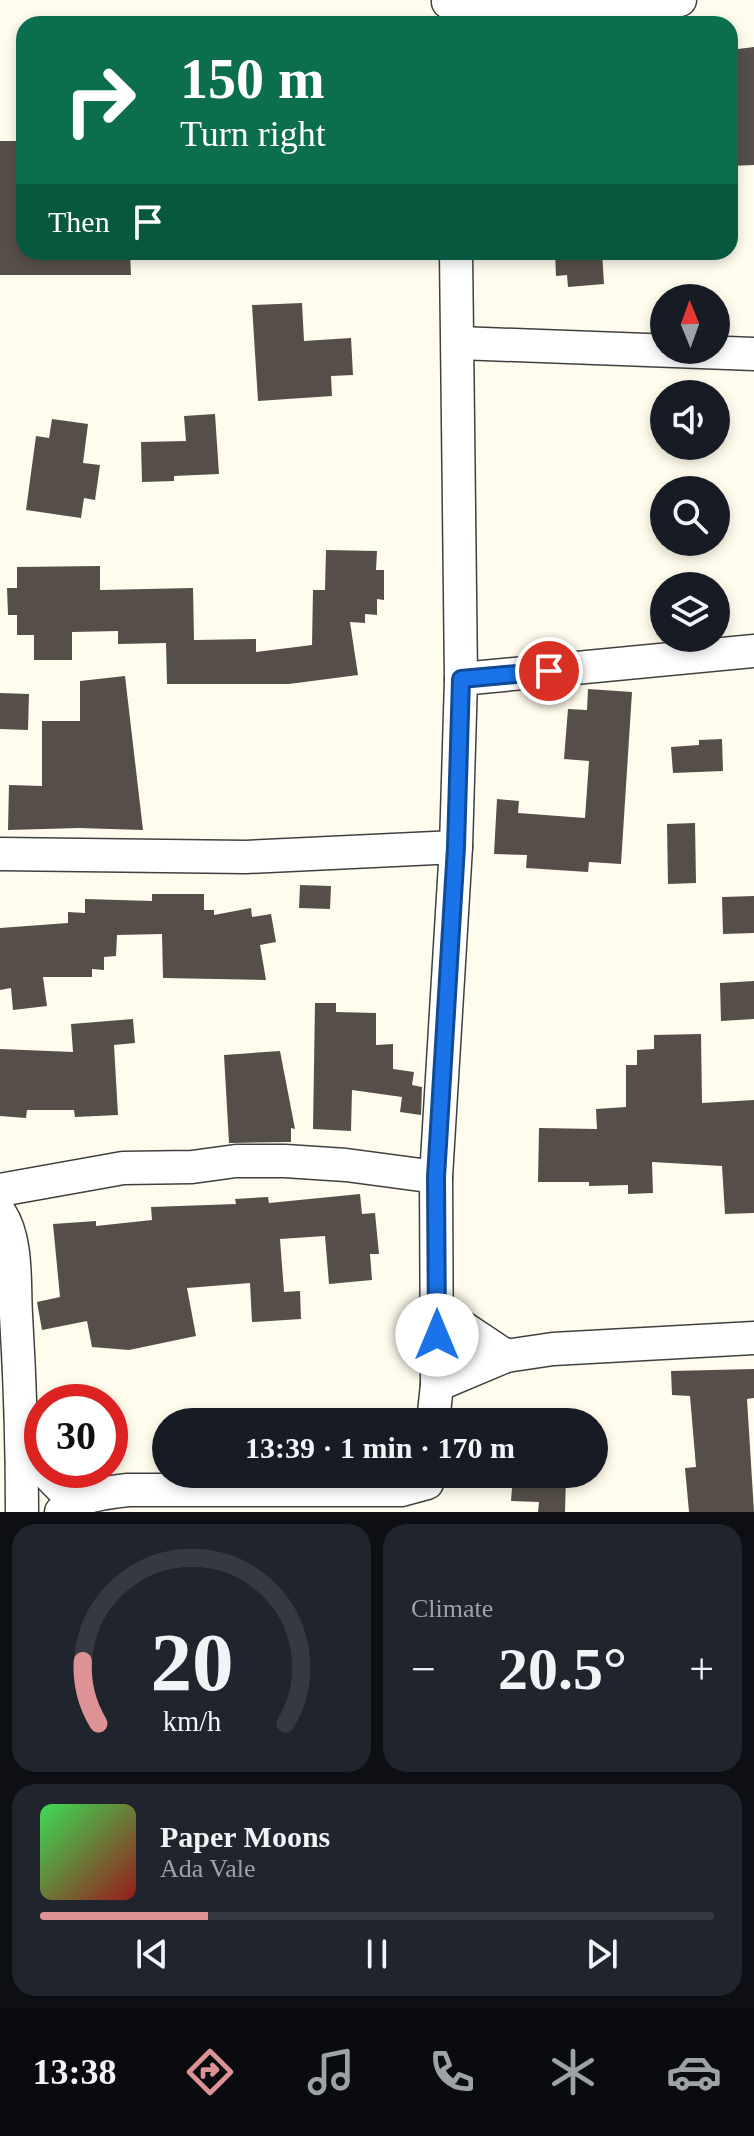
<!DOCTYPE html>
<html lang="en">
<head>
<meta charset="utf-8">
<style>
  :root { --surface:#171b24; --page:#20242c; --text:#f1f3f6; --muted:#9ea1a6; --line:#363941; --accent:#dd9395 }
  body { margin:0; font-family:"Times New Roman",serif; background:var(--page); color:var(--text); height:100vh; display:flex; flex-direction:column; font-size:30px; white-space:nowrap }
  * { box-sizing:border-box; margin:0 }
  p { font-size:26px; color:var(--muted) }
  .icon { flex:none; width:44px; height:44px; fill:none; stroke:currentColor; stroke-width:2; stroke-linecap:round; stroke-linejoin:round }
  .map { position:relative; height:1512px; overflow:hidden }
  .drawer { display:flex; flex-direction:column; gap:12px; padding:12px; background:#0d0f14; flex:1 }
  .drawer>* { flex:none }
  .guide { position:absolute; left:16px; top:16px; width:722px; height:244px; border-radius:24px; box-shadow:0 4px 12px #0003; background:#0b6e4f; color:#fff; overflow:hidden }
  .needle { width:52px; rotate:359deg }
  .buttons { position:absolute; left:650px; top:284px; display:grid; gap:16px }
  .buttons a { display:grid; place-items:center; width:80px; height:80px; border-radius:50%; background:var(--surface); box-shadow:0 4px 12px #0003; font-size:40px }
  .speed { position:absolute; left:24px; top:1384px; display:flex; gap:16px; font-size:40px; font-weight:700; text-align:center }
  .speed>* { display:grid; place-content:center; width:104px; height:104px; border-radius:50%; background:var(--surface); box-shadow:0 4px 12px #0003; line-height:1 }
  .speed .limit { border:12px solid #d22; background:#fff; color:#111 }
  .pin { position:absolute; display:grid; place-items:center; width:68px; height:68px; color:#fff; margin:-34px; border:4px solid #fff; border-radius:50%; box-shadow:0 2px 8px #0007 }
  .me { position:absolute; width:88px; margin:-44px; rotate:0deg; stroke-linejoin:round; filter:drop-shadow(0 0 6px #0008) }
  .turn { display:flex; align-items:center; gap:28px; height:168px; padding:0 32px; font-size:36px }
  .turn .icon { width:104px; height:104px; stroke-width:2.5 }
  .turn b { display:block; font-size:56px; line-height:68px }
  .then { display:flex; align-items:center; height:76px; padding:0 32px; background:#0003; gap:16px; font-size:30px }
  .big { font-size:60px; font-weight:700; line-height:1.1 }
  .drawer .card { flex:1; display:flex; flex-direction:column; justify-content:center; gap:12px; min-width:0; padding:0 28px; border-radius:24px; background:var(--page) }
  .drawer .dial { align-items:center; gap:0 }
  .dial svg { height:208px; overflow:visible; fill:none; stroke:var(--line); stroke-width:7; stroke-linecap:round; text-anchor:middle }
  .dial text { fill:var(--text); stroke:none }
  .song { display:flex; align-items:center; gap:24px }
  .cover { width:96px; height:96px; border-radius:12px; background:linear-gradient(135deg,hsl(130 70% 55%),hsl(0 70% 35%)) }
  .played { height:8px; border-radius:4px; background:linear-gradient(90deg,var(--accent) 25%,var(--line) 25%) }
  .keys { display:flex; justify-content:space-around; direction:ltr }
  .heat { display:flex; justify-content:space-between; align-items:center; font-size:44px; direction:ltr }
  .drawer .tiles { flex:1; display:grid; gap:12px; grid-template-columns:1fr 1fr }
  .card:last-child { grid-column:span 2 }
  .trip { position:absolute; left:152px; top:1408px; width:456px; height:80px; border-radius:40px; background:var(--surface); box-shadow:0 4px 12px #0003; font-weight:700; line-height:80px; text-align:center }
  .tabs { display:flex; height:128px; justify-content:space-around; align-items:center; background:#090b0e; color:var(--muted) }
  .tabs .icon { width:56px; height:56px }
  .tabs .current { color:var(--accent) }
  .tabs b { font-size:36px; color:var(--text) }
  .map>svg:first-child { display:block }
</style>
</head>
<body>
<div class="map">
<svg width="754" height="1512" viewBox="0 0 754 1512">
  <rect width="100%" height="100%" fill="#fffced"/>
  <g fill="#564f49">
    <polygon points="754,47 754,165 730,166 730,50"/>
    <polygon points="0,141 24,141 24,252 130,252 131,275 0,275"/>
    <polygon points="555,252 602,252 604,284 568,287 567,275 556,276"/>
    <polygon points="302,303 304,341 351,338 353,375 331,376 332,396 258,401 252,305"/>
    <polygon points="215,414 219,474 174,476 174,481 142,482 141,442 186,441 184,416"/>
    <polygon points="52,419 88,424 83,463 100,465 95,500 84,498 81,518 26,510 36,436 49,438"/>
    <polygon points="326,550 377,551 376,570 384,570 384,600 377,599 377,615 365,614 365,623 350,622 358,675 289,684 167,684 166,643 118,644 118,631 72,632 72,660 34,660 34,635 17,635 17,615 8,615 7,588 17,588 17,567 100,566 100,590 193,588 194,640 256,639 256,652 312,645 313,590 325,590"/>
    <polygon points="125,676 143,830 79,828 8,830 9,785 42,786 42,721 80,721 80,681"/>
    <polygon points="588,689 632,692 621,864 589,862 588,872 526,868 527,855 494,854 497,799 519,801 518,813 585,818 589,761 564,759 568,709 587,710"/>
    <polygon points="0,693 29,694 28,730 0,729"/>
    <polygon points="722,739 723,771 673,773 671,747 699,745 699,740"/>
    <polygon points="695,823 696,883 668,884 667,824"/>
    <polygon points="300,885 331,886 330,909 299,908"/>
    <polygon points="152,894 204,894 204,910 214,910 214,915 251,908 252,917 271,914 276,942 260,945 266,980 163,978 162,934 117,935 116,956 104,957 104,970 92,969 92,977 43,977 47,1006 13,1010 11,988 0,990 0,928 68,923 68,912 85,913 85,899 152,901"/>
    <polygon points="754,896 754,933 723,934 722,897"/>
    <polygon points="754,981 754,1019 721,1021 720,983"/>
    <polygon points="315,1003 336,1003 336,1012 376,1013 376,1045 393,1044 393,1069 414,1072 412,1085 422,1087 421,1115 400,1112 402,1097 352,1090 351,1131 313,1129"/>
    <polygon points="133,1019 135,1043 114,1045 118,1115 75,1117 74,1110 27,1110 26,1118 0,1116 0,1049 73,1052 71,1024"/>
    <polygon points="701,1034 702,1103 754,1100 754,1213 725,1214 722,1166 652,1162 653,1193 628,1194 628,1185 589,1186 589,1182 538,1182 539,1128 597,1129 596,1109 626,1107 626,1065 637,1065 637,1050 654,1049 654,1035"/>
    <polygon points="280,1051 295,1129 291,1128 291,1142 229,1143 224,1055"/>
    <polygon points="360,1194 362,1214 375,1213 379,1254 370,1254 372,1280 329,1284 325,1236 280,1239 284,1292 300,1291 301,1319 252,1322 250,1283 187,1288 196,1336 129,1350 92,1347 87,1321 42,1330 37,1302 60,1297 53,1224 96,1221 96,1226 152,1220 151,1207 236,1204 235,1199 268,1197 269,1203"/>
    <polygon points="754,1369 754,1398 747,1399 754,1512 689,1512 685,1468 696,1467 690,1396 672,1395 671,1371"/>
    <polygon points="513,1474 566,1476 565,1512 538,1512 539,1502 511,1501"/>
  </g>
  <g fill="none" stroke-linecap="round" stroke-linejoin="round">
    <defs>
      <g id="minor">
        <polyline points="448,2 680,0"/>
        <polyline points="459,343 754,354"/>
        <polyline points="461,679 754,651"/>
        <polyline points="0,854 246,857 456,847"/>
        <polyline points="0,1190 123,1168 192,1167 236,1161 285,1161 346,1165 436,1177"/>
        <path d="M0,1213C18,1240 14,1283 16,1315C20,1381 22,1446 22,1512"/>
        <polyline points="437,1310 506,1356"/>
        <polyline points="437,1385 506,1356 553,1349 754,1338"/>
        <polyline points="433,1422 437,1385 436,1177 456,847 461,679 456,252"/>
        <polyline points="44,1470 74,1501"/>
        <path d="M61,1512C81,1495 102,1493 128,1490H401L427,1483"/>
      </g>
    </defs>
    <use href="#minor" stroke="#404040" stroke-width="35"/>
    <use href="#minor" stroke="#fff" stroke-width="32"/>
  </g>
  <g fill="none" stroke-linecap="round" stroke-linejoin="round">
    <defs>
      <polyline id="route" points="437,1335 436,1177 456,847 461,679 549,671"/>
    </defs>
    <use href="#route" stroke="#114b97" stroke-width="20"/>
    <use href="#route" stroke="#1a73e8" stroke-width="14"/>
  </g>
</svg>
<div class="buttons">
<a><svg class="needle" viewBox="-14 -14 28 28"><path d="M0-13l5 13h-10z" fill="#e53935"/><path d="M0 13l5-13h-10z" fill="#9ea1a6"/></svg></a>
<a><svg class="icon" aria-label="sound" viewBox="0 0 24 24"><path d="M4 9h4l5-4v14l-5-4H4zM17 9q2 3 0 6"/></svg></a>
<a><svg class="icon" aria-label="search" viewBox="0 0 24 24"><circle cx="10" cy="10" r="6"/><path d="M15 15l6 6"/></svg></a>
<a><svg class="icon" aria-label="layers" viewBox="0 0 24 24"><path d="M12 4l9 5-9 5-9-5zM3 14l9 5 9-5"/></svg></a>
</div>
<div class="speed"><div class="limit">30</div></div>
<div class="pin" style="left:549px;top:671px;background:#d93025"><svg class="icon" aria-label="arrive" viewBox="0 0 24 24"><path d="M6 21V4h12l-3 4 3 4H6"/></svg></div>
<svg class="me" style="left:437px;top:1335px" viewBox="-20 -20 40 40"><circle r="19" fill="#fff"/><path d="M0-13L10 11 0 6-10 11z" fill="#1a73e8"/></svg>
<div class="trip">13:39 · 1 min · 170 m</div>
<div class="guide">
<div class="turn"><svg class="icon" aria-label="right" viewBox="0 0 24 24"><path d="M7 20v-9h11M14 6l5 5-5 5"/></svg><div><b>150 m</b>Turn right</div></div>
<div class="then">Then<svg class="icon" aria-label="arrive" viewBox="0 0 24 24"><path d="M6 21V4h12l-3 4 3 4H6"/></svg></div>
</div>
</div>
<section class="drawer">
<div class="tiles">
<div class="card dial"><svg viewBox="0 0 100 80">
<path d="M14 69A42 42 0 1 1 86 69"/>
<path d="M14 69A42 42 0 0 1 8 45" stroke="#dd9395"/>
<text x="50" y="56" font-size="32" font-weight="700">20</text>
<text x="50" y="72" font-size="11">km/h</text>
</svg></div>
<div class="card"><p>Climate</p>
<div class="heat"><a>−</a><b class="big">20.5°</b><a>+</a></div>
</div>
<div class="card">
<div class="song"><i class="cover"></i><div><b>Paper Moons</b><p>Ada Vale</p></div></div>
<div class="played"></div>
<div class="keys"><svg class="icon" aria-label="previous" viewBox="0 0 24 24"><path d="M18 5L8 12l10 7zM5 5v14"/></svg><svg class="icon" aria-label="pause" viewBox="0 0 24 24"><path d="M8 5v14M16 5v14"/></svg><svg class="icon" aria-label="next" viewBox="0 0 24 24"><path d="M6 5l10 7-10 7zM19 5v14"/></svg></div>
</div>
</div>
</section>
<nav class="tabs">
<b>13:38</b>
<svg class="icon current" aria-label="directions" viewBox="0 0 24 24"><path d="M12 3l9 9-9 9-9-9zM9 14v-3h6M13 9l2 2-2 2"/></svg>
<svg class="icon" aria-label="music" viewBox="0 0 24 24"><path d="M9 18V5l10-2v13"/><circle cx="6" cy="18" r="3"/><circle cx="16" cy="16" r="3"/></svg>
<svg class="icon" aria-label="phone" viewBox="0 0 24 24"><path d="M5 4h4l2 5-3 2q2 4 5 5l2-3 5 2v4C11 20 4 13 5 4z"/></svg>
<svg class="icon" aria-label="climate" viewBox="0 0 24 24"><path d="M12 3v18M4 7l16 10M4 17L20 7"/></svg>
<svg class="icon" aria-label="car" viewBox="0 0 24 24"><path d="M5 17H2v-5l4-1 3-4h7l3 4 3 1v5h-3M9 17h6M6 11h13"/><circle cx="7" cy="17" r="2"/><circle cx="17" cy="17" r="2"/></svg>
</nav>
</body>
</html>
